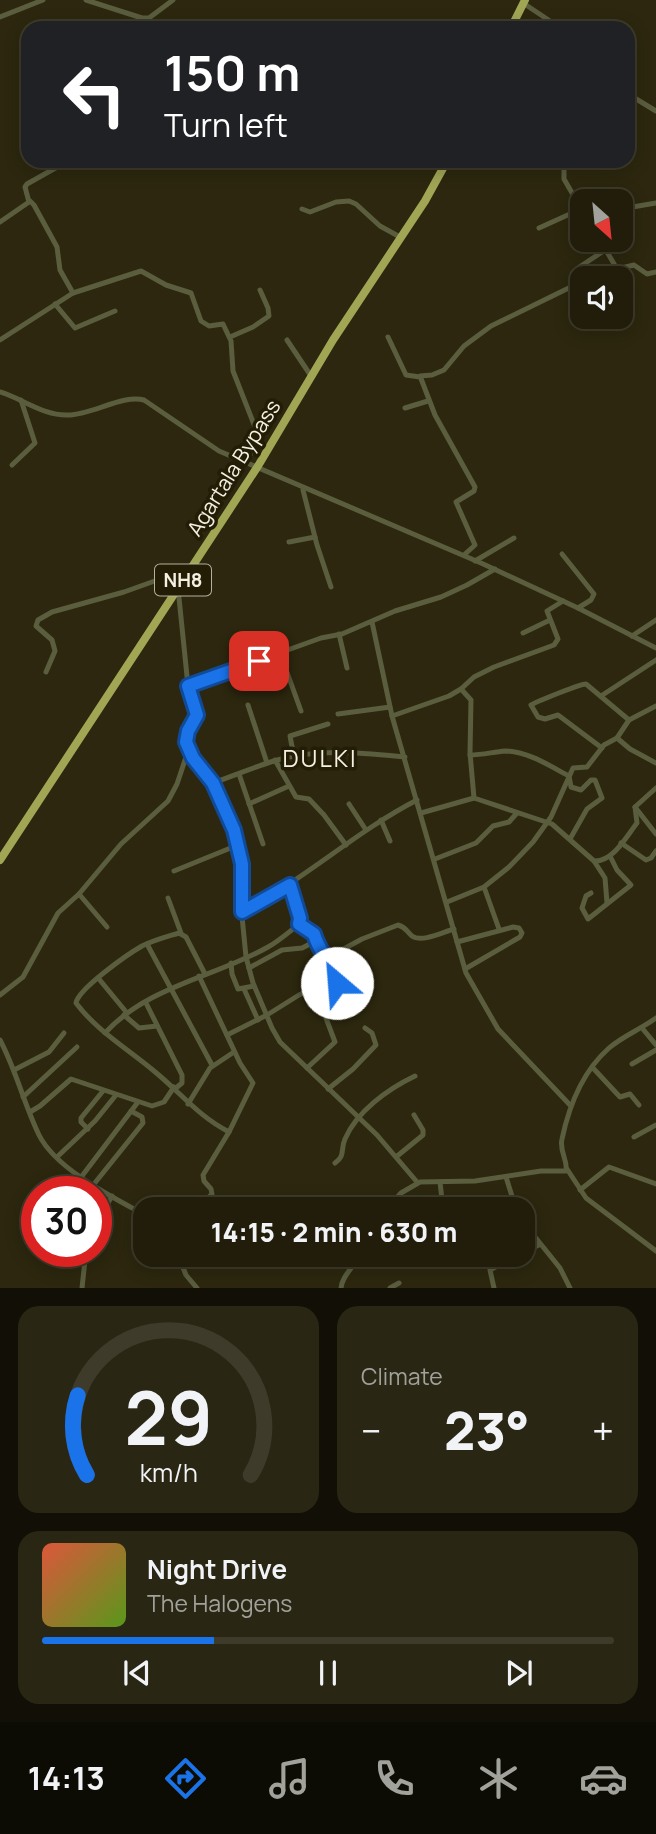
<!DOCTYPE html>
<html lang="en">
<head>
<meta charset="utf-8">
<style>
  :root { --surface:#211d0a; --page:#292613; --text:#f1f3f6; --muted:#a2a29c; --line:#3e3b2b; --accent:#1a73e8 }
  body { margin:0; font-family:Manrope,sans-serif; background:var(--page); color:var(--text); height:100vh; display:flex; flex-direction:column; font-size:26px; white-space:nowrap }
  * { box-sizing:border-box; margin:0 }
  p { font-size:23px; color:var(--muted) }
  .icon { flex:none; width:38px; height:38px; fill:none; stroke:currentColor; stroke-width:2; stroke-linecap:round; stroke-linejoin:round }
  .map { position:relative; height:1288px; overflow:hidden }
  .details { display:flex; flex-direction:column; gap:18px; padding:18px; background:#121006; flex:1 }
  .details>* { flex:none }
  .guide { position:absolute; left:21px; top:21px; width:614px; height:147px; border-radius:21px; box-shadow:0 4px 18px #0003,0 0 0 2px var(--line); background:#202124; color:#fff; overflow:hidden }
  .needle { width:46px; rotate:153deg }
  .fabs { position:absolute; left:570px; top:189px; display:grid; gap:14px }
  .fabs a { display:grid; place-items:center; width:63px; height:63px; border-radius:14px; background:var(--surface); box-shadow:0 4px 18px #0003,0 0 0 2px var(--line); font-size:35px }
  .speed { position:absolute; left:21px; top:1176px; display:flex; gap:14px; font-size:35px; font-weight:700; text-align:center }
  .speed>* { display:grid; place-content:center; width:91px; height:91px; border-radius:50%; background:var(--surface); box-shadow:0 4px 18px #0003,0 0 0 2px var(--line); line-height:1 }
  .speed .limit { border:10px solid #d22; background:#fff; color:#111 }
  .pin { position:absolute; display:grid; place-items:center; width:60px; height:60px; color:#fff; margin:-30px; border-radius:14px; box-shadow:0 4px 10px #0006 }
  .me { position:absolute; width:77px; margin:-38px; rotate:333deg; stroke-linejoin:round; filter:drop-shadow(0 0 5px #0008) }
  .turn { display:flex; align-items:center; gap:24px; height:147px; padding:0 28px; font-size:32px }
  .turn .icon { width:91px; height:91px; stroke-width:2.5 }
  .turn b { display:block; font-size:49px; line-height:60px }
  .big { font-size:52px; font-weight:800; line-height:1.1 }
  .details .tile { flex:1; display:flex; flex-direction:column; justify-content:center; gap:10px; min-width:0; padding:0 24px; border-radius:21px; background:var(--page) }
  .details .dial { align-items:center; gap:0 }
  .dial svg { height:182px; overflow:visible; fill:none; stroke:var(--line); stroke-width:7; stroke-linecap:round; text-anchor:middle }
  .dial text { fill:var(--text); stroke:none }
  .song { display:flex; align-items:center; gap:21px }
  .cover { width:84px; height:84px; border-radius:10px; background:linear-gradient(135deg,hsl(10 70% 55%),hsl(90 70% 35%)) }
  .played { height:7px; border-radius:4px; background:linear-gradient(90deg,var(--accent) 30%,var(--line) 30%) }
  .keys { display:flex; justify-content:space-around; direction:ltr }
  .heat { display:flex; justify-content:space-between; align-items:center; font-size:38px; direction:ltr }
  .details .tiles { flex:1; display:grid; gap:18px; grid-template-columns:1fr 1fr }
  .tile:last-child { grid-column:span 2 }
  .trip { position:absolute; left:133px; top:1197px; width:402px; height:70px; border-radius:21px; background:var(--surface); box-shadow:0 4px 18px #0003,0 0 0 2px var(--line); font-weight:800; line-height:70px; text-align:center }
  .dock { display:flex; height:112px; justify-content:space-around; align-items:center; background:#0d0c04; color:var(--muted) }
  .dock .icon { width:49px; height:49px }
  .dock .on { color:var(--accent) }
  .dock b { font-size:32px; color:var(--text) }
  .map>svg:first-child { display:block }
</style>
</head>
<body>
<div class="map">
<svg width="656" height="1288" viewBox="0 0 656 1288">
  <rect width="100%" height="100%" fill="#2c270e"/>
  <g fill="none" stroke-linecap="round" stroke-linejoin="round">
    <g stroke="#5a5d3e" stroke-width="5">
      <polyline points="86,0 142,18 149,18 173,0"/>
      <polyline points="523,3 556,25 582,28"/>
      <polyline points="0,17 43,0"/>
      <polyline points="628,94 656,111"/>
      <polyline points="564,161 564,179 583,212"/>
      <polyline points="30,201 34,205 57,247 60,270 73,293"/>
      <polyline points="302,209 310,212 336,202 349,201 356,204 380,226 400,237"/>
      <polyline points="621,209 656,203"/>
      <polyline points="0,222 29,202 25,187 27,184 68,161"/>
      <polyline points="539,228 581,209"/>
      <polyline points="600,240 617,269 634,265 647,274 656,272"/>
      <polyline points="55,304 75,328 115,311"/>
      <polyline points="230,337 253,327 269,316 268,308 260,290"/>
      <polyline points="388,337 406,375 420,377"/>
      <polyline points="0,340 73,293 141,271 166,285 191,293 201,321 209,326 223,324 231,341 233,371 257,432 257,445 245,462"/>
      <polyline points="287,340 311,376"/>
      <path d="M0,392C23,399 44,416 68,415C92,415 123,394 144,400L219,451L481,563L578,608L656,648"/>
      <polyline points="405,408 428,401"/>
      <polyline points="12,465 35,443 21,400"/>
      <polyline points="303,490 317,545 331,587"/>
      <polyline points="289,542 315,537"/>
      <polyline points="562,554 594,594 591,600 578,608"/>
      <polyline points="464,555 475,545 456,502 474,491 475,487 435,415 420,376 432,375 444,370 464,346 491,326 579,283 581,279 578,268 605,250"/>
      <polyline points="475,561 514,538"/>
      <polyline points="178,588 188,686 197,715 188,731 186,742 193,758 213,783 238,845 243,879 241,906 246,957 253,983 272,1028 280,1042 377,1135 417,1182"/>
      <polyline points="372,622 392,716 466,973 498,1029 570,1105"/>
      <polyline points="523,633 550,620"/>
      <polyline points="339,634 347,668"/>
      <polyline points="632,636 656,620"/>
      <polyline points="280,653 301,711"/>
      <polyline points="46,672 55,651 52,640 36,626 38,620 52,612 124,592 191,568"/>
      <polyline points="188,686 321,638 342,634 395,611 441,597 467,585 495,569"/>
      <path d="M461,689L471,700L470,753L474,798L552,824L594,861C613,862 626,837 637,823L635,807L656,788"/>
      <polyline points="601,696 656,660"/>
      <polyline points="248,705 267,763"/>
      <polyline points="338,714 390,707"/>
      <polyline points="392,716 449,696 461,689 474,677 494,667 554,645 558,639 547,611 563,601"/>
      <polyline points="617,738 630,749 656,763"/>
      <path d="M602,748L558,715L545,719L538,717L531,705C538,701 580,684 586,684L629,720"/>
      <path d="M470,755C482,755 493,752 505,751C527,751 550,766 569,776L571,787L581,790L591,780H595L602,798L587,809L570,839"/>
      <polyline points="294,757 290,736 328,724"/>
      <polyline points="275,760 296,797 309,799 324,815 346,845"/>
      <polyline points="239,774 263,844"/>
      <path d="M213,783C233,776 254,767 274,761C316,748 362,753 405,757"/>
      <polyline points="249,804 289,786"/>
      <polyline points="349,804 366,830"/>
      <polyline points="635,807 656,834"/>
      <polyline points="421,813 474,798"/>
      <polyline points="381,820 390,841"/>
      <polyline points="621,843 646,860 651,858 656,851"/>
      <polyline points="435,859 476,843 493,826 509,822 517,813"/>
      <polyline points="594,861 605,878 607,903"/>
      <polyline points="174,871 238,845"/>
      <polyline points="484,887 499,929"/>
      <polyline points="591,893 586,896 582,908 588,919 631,885 617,870 610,856"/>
      <polyline points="79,894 107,927"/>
      <polyline points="168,898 181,933"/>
      <polyline points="447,902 484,887 509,867 533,842 551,817 573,768 587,767 604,745 617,738 629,720 656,706"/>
      <path d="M242,912C304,880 355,832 417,800"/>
      <path d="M299,924L314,934L319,950L327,958L362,939L398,925C406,927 406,931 412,936C422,943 443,932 454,929"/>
      <polyline points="457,942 513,927 519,928 522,933 520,937 465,969"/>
      <polyline points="147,944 212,1065"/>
      <polyline points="231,963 232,974 238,989 254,986"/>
      <polyline points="249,968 282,950 302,948 316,941"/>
      <path d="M205,974L186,937L179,933C166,937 154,940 142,946C128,954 78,989 76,1003C97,1031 128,1049 154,1071C181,1093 198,1116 229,1132"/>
      <polyline points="99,979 127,1013"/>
      <polyline points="244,989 258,1020"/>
      <polyline points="0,995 23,977 58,913 79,894 121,844 168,801 177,784 188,751"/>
      <polyline points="146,1003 182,1075 182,1083 176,1088"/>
      <polyline points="124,1015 139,1028 157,1026"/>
      <polyline points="642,1028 656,1045"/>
      <path d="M105,1033C148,986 215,977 268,947C279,941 289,932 299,924L300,918L290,885"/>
      <polyline points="227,1035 267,1015 299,995 312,989 336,986 334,971 327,958"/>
      <path d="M0,1040C16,1070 24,1104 39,1135C56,1169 112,1197 145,1215"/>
      <polyline points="632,1064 656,1050"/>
      <polyline points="307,1068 335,1042 315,989"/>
      <polyline points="593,1068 620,1097 630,1094 639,1105"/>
      <polyline points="14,1070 49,1052 64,1033"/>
      <polyline points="328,1089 353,1069 376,1045 372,1033 365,1028"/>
      <polyline points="23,1097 77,1047"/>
      <polyline points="188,1104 210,1068 234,1052"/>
      <polyline points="30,1112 40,1106 71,1079 152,1106 164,1102 174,1087"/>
      <polyline points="88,1129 81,1122 81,1118 103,1091"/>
      <polyline points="634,1137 656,1125"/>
      <polyline points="57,1157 95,1121 116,1095"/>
      <polyline points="396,1157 423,1135 423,1130 414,1115"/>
      <path d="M335,1163C346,1155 340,1150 345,1139C357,1111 388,1089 415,1076"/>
      <polyline points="567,1169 586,1198 656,1251"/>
      <polyline points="82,1176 138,1102"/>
      <polyline points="506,1177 516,1209"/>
      <polyline points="440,1182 443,1209"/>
      <polyline points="94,1184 143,1123 142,1117 131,1111"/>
      <polyline points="580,1190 609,1167 656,1184"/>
      <polyline points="196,1209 212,1194 211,1189 204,1181 203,1175 229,1132 253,1083 240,1063 199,976"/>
      <path d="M387,1209L401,1193L420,1182L475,1181L541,1171H566C568,1160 559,1151 562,1139C569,1106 583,1071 609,1048C623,1036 641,1029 656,1018"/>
      <polyline points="523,1222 560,1268 570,1288"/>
      <polyline points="96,1224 112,1196"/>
      <polyline points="523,1252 539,1245"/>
      <polyline points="49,1255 55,1251"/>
      <polyline points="178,1255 186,1275 197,1288"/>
      <polyline points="82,1288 86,1251"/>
      <path d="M341,1288C342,1275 355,1267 359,1255"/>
      <polyline points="390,1288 399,1283"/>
      <polyline points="494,1288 490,1270 518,1255"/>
    </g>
    <g stroke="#a1a655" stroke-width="8">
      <polyline points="511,28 525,0"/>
      <polyline points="0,860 258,466 333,340 425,201 447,161"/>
    </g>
  </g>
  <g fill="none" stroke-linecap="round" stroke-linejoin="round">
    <defs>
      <path id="route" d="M259,661L188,686L197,715L188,731L186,742L193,758L213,783L234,830L242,864V912L290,885L300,918L299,924L314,934C320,955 332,961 337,983"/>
    </defs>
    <use href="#route" stroke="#114b97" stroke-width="18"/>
    <use href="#route" stroke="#1a73e8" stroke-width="12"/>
  </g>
  <g text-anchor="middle" stroke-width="7" stroke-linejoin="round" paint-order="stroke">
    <rect fill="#231d05" stroke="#b5b1a0" stroke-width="2" x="155" y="564.5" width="56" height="31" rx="5"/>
    <g font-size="19" font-weight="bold" fill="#f4f1e2">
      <text x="183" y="587">NH8</text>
    </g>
    <g font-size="21" fill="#f4f1e2" stroke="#231d05">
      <text transform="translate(234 468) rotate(-58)" y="7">Agartala Bypass</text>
    </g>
    <g font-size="24" letter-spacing="2" fill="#f4f1e2" stroke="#231d05">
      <text x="320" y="767">DULKI</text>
    </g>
  </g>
</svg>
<div class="fabs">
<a><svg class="needle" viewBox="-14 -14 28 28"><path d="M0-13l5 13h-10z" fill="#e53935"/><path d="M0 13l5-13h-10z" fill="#a2a29c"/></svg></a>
<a><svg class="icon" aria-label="sound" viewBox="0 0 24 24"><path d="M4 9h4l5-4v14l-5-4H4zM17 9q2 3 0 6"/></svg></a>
</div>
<div class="speed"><div class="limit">30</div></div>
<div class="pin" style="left:259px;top:661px;background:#d93025"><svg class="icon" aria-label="arrive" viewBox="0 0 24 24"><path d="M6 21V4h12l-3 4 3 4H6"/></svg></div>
<svg class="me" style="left:337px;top:983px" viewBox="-20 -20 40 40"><circle r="19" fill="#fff"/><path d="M0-13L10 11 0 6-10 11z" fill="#1a73e8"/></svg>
<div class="trip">14:15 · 2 min · 630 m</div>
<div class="guide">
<div class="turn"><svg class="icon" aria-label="left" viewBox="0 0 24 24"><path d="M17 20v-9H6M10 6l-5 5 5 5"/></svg><div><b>150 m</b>Turn left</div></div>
</div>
</div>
<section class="details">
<div class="tiles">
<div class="tile dial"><svg viewBox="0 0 100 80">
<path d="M14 69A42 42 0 1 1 86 69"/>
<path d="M14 69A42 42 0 0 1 10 34" stroke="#1a73e8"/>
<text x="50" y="56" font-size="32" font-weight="700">29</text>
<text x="50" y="72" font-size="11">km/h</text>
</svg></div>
<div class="tile"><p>Climate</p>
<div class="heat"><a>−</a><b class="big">23°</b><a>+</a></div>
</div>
<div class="tile">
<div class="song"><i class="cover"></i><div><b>Night Drive</b><p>The Halogens</p></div></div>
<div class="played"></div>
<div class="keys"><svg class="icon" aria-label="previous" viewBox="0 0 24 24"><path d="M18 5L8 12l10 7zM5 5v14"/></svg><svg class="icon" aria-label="pause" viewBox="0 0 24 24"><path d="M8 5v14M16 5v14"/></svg><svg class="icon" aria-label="next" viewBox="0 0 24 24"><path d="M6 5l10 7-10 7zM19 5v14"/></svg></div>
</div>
</div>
</section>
<nav class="dock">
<b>14:13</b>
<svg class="icon on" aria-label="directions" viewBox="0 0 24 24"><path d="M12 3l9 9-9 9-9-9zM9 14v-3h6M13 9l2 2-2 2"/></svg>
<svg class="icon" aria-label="music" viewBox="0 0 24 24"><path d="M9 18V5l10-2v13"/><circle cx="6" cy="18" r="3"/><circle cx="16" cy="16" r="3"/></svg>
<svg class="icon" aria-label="phone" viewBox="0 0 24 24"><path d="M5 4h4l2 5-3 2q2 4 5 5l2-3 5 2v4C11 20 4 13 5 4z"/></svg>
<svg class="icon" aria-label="climate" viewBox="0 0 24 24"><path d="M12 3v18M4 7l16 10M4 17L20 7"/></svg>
<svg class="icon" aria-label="car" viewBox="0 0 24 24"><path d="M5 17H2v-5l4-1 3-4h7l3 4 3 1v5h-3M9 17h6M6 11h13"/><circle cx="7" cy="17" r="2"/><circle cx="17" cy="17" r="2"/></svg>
</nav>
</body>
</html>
